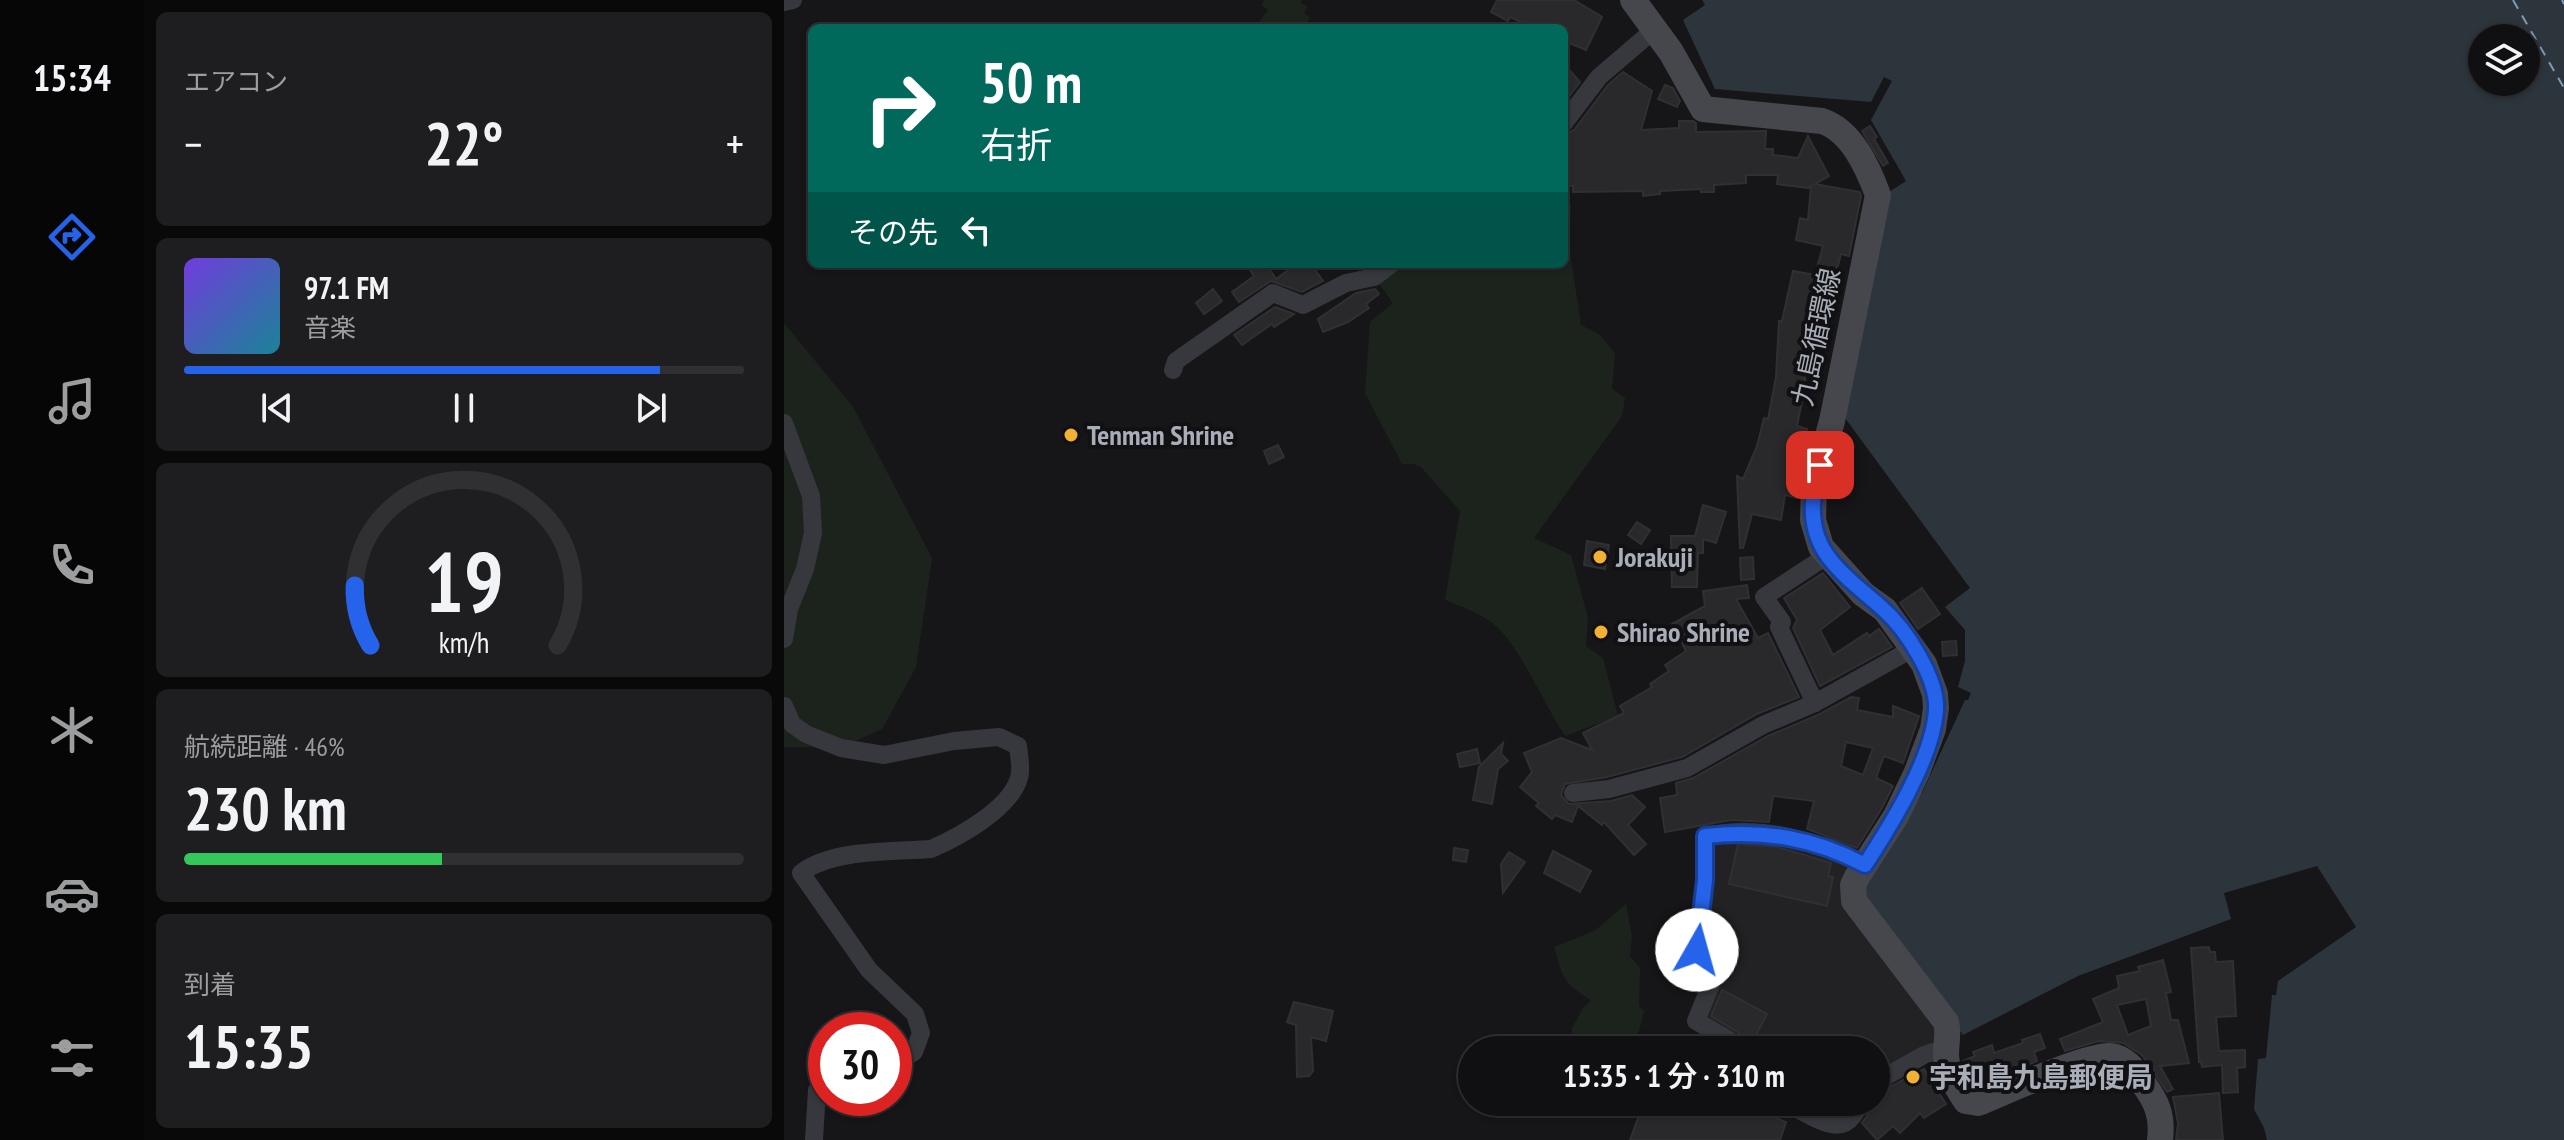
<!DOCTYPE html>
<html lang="ja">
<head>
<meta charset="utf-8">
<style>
  :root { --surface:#101012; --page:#1e1e20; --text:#f1f3f6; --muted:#9c9d9f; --line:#303032; --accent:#2563eb }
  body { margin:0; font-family:"PT Sans Narrow","Noto Sans JP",sans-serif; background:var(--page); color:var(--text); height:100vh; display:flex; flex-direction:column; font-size:30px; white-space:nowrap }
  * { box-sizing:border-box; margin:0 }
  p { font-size:26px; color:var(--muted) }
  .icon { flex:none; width:44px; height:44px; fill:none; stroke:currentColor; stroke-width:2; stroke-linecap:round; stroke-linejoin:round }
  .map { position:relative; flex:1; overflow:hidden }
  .drawer { display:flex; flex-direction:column; gap:12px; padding:12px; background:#09090a; width:640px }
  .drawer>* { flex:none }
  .banner { position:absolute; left:24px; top:24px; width:760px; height:244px; border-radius:12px; box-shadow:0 2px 6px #0004,0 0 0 2px var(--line); background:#00695c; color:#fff; overflow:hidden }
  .tools { position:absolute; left:1684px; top:24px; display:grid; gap:16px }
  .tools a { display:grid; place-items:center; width:72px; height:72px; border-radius:50%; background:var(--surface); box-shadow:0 2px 6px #0004,0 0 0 2px var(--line); font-size:40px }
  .speed { position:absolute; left:24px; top:1012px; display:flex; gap:16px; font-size:40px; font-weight:700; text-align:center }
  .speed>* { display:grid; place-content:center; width:104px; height:104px; border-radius:50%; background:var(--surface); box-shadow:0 2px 6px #0004,0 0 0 2px var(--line); line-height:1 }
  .speed .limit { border:12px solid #d22; background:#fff; color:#111 }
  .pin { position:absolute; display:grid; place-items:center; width:68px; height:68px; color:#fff; margin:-34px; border-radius:16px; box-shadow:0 4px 12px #0006 }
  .me { position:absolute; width:88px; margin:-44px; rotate:7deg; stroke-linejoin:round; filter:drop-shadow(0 0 6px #0008) }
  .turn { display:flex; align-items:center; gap:28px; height:168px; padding:0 40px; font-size:36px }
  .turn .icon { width:104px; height:104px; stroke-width:2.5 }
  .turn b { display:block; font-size:56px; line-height:68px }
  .then { display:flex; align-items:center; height:76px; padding:0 40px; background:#0003; gap:16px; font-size:30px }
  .big { font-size:60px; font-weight:600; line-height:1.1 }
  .drawer .tile { flex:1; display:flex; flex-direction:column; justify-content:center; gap:12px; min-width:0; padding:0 28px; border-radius:12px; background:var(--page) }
  .drawer .dial { align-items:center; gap:0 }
  .dial svg { height:208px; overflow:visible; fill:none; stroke:var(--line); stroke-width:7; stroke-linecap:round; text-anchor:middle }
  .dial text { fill:var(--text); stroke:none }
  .song { display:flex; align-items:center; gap:24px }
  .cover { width:96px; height:96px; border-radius:12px; background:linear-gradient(135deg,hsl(260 70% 55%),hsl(190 70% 35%)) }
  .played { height:8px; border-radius:4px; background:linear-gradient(90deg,var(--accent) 85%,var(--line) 85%) }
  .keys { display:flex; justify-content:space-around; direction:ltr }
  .heat { display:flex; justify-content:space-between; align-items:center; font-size:44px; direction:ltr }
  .charge { height:12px; border-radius:6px; background:linear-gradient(90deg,#34c759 46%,var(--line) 0) }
  .trip { position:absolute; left:674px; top:1036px; width:432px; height:80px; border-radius:40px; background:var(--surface); box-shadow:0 2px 6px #0004,0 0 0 2px var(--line); font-weight:600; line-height:80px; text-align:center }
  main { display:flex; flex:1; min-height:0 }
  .tabs { display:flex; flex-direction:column; width:144px; justify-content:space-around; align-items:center; background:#060607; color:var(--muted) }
  .tabs .icon { width:56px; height:56px }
  .tabs .selected { color:var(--accent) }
  .tabs b { font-size:36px; color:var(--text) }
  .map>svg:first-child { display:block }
</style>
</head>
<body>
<main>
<nav class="tabs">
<b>15:34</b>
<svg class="icon selected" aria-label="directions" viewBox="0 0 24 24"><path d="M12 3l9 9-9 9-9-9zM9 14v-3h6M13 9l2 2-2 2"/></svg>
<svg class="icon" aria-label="music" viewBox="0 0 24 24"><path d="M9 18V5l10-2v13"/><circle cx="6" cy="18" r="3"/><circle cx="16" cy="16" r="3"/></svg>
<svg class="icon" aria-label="phone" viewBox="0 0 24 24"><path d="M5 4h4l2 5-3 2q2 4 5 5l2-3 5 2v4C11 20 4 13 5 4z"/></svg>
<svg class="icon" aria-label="climate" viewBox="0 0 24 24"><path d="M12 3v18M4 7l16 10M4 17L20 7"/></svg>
<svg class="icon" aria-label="car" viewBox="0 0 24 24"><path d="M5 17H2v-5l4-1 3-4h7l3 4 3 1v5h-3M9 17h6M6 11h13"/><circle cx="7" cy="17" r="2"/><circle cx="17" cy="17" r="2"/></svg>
<svg class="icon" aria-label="filters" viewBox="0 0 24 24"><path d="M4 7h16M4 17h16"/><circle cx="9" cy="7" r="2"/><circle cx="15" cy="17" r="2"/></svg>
</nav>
<section class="drawer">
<div class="tile"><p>エアコン</p>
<div class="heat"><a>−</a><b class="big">22°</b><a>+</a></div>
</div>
<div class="tile">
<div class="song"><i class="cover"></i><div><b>97.1 FM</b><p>音楽</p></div></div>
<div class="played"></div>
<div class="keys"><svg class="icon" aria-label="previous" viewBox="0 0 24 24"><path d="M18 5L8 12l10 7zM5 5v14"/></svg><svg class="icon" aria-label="pause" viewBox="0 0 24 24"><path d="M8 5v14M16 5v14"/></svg><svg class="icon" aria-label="next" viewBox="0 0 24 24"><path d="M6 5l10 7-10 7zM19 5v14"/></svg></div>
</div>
<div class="tile dial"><svg viewBox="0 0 100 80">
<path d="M14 69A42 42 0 1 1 86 69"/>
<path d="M14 69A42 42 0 0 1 8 46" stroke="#2563eb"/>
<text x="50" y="56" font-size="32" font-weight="700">19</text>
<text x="50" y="72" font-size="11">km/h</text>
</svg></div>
<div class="tile"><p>航続距離 · 46%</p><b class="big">230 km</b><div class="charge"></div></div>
<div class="tile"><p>到着</p><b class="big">15:35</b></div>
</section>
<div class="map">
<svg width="1780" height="1140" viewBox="0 0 1780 1140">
  <rect width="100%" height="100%" fill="#161618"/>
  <g fill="#222225">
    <polygon points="963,836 1058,857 1072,864 1147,1014 1155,1042 1092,1076 1092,1050 950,1050 956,1037 919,1018 934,973 920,953 931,838"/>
    <polygon points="1010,1102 1072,1102 1055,1119"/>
  </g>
  <g fill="#1c231d">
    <polygon points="481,0 518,0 517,3 523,6 520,14 526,17 521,28 471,28 484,10 477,5"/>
    <path d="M780,203L787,204L785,246L797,325L815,334L831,353L828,389L841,398L838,416L750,538L787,555L804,618L802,646L819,658L834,716L781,736C759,703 739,651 711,625C697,613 678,607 661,600L676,511L637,467L629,464H618L581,393L586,322L609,303L590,277L607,264H780Z"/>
    <polygon points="0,323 69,407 148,558 132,667 98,729 58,747 0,747"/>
    <path d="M842,904L848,936L846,956L856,968L855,1006L860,1011L855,1031L846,1045L835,1042L830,1050H804L795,1047L787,1030L799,1008L807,1000C778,983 779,977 770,947L812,930Z"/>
  </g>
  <path fill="#2c353c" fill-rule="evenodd" d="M918,0H1780V1140H1483L1480,1128L1470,1109L1474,1059L1482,1058L1488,995H1492L1494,981L1572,927L1533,866L1440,893L1447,919L1294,976L1179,1035L1077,903V886L1131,791L1138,793L1181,700H1184L1187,693L1174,687L1181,661V630L1161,607L1186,588L1061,418L1102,194L1122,181L1087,120L1108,81L1100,77L1087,102L931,89L899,20L921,5ZM1698,38H1742V82H1698Z"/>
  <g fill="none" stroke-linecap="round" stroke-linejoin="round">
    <g stroke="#7f9bb3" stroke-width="2" stroke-dasharray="10 8" stroke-linecap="butt">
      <polyline points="1729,0 1780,88"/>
      <polyline points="1778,0 1780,4"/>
    </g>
  </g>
  <g fill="#29292c" stroke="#303034" stroke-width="2" fill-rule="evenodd">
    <polygon points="713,0 790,0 818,17 802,50 780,41 780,28 750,28 726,17 724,21 707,12"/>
    <polygon points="780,64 796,82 780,103"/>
    <polygon points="839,72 868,91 857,130 895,128 895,121 909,121 912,123 912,132 982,131 981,149 989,149 989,155 1014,158 1024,136 1045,176 1031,184 1076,192 1077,196 1065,256 1057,254 1047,292 1053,293 1050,308 1045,307 1041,327 1027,325 1026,345 1021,345 1021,386 1013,426 1023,429 1015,453 1022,456 1013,498 1001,495 997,520 968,514 959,548 956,548 953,476 959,479 973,446 980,418 984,419 992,377 995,321 998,321 1009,271 1031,275 1039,246 1012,240 1016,218 1024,220 1027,186 1024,188 993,184 994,175 962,175 962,183 930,185 930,192 917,192 917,189 876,191 876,194 859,196 859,191 789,192 789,186 780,186 780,135 790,130 824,85"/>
    <polygon points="881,85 889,88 896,101 893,107 874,99"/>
    <polygon points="1086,126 1093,137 1090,139 1104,163 1099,166 1078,131"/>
    <polygon points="462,264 482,264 492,279 512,264 527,264 539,281 518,292 487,281 455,302 448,292 470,276"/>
    <polygon points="429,289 438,301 420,314 412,303"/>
    <polygon points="591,289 595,294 582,304 585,308 564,322 539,332 534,319 572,293"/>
    <polygon points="491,307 510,314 490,327 488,324 458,345 450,335"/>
    <polygon points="494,445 500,457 485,464 480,451"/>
    <polygon points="919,505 942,512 932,543 919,539 919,553 914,553 913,587 888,587 887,536 911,536"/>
    <polygon points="853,522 866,530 857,544 844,535"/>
    <polygon points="803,541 825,545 821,569 800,565"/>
    <polygon points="969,557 970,579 957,580 956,558"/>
    <polygon points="1039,573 1066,607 1036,630 1049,655 1083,633 1085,636 1095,629 1108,647 1036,686 1009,628 1013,620 1000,598"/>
    <polygon points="963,585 965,598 952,599 974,638 984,633 1015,697 973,714 898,757 823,777 781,784 777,795 785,804 827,801 848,795 861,807 844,825 862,844 850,855 820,822 818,825 794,806 788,822 771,815 768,819 752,806 755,803 736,787 748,772 740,753 777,738 808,750 799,733 840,713 836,706 868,687 866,684 885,671 881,665 902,651 888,624 921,606 919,591"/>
    <polygon points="1138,588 1156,614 1134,629 1116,603"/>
    <polygon points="1172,641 1173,655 1159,656 1158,642"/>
    <path d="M1067,697L1075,698L1073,710L1109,717V706L1135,716L1119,763L1100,756L1092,778L1109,786L1098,808L1073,848L1023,829L1030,801L989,796L985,822L947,820L881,832L876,798L893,795L892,783L909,778L984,736L1036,714ZM1062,742L1089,748L1079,775L1057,766Z"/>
    <polygon points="719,743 717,754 724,761 714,769 708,804 689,800 695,767"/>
    <polygon points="693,749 696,763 676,767 673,754"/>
    <polygon points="954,844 993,847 1047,863 1044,876 1049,877 1043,906 945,884"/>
    <polygon points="670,848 684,850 682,862 669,860"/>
    <polygon points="769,851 807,871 796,892 760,873"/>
    <polygon points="725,852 741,862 719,893 717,864"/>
    <polygon points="1425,947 1426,952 1431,952 1432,962 1449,961 1452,1016 1432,1017 1435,1051 1461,1050 1461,1067 1453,1068 1454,1092 1439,1093 1438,1065 1418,1067 1417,1061 1415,1062 1407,948"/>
    <path d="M1379,960L1387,992L1382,993L1387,1020H1394L1405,1063L1376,1066L1389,1089L1383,1092L1358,1055L1339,1043L1315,1041L1281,1051L1276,1039L1319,1022L1309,999L1335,988L1333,976L1356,971L1354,967ZM1362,999L1367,1026L1344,1035L1333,1005Z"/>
    <polygon points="938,990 983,1014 964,1050 953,1050 957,1040 955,1033 927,1016"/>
    <polygon points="510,1002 549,1011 542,1041 527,1037 529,1071 525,1076 513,1077 512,1025 503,1022"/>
    <polygon points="1256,1034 1261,1048 1250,1052 1253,1061 1191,1086 1179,1061 1191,1056 1189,1052 1208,1045 1210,1053 1239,1043 1238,1040"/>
    <polygon points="1140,1069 1162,1104 1140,1118 1136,1113 1116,1133 1109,1126 1093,1140 1078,1123 1092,1103 1092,1094"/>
    <polygon points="1435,1093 1439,1140 1392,1140 1394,1123 1389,1097"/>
    <polygon points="860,1102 953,1102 1002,1122 996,1140 846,1140"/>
    <polygon points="1026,1102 1052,1102 1047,1112"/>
  </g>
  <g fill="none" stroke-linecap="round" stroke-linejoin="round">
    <g stroke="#37383d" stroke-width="18">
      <polyline points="0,2 9,0"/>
      <polyline points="780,123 815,77 871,29"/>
      <polyline points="389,370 392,361 489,293 519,305 562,283 590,277 607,264"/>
      <polyline points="0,423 27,496 29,533 21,569 5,609 0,639"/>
      <polyline points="1031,703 995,627 998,622 980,597 1044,555"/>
      <path d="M0,706L8,724L22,734L57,748L100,755L170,741L215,737L234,746C235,756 238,769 235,778C226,809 175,837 147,849C108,852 48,849 17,873L85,970L131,1014L137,1033L130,1052L110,1063"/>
      <polyline points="789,793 825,789 903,768 979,725 1031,703 1130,648"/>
      <path d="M940,1050L945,1040L912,1021L930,977L913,950L921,880V836C935,834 950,831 965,832C1004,833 1047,847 1081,865"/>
      <polyline points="1092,1082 1140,1055 1162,1048"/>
      <path d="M1000,1102C1016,1109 1045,1131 1061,1123C1069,1119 1073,1109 1078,1102"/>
      <polyline points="30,1140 33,1090 42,1080"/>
    </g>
    <path stroke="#45474d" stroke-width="26" d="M849,0L887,52L919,109L1038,121C1068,131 1084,168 1094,195L1048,421L1030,487L1029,520L1037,547L1079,594L1101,610L1140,664L1151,694L1152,708L1149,729L1133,772L1112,816L1073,877L1069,885L1070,901L1162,1022C1165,1034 1162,1042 1162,1054C1162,1069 1173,1088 1182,1101L1194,1103C1219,1093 1306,1053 1327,1056C1343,1058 1351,1072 1359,1083C1373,1102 1379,1116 1376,1140"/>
  </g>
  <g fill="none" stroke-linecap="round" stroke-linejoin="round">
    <defs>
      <path id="route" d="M913,950L921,880V836C979,830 1028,837 1081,865C1107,825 1149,758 1152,710C1154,679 1122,629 1099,609C1079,591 1047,568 1036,543C1024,517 1029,492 1036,465"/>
    </defs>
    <use href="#route" stroke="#184099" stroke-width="20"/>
    <use href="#route" stroke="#2563eb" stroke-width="14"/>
  </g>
  <g fill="#f2b134" stroke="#111113" stroke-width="3">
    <circle cx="287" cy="435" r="8"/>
    <circle cx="816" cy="557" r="8"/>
    <circle cx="817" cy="632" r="8"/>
    <circle cx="1129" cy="1077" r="8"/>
  </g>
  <g text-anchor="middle" stroke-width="8" stroke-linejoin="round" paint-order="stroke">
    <g font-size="28" fill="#a8adb8" stroke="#111113">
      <text transform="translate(1032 337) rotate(-78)" y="10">九島循環線</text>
    </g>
    <g font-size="28" font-weight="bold" fill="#a8adb8" stroke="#111113" text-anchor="start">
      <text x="303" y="445">Tenman Shrine</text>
      <text x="832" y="567">Jorakuji</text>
      <text x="833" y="642">Shirao Shrine</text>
      <text x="1145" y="1087">宇和島九島郵便局</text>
    </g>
  </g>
</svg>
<div class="tools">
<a><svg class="icon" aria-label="layers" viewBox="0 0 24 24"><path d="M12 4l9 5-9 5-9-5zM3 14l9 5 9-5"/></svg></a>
</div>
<div class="speed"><div class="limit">30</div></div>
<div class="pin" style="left:1036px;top:465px;background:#d93025"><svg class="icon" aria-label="arrive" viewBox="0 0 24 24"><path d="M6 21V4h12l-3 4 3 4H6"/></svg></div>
<svg class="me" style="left:913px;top:950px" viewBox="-20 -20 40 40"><circle r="19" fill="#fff"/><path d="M0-13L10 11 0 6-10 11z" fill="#2563eb"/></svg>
<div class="trip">15:35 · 1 分 · 310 m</div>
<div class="banner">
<div class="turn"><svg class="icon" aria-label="right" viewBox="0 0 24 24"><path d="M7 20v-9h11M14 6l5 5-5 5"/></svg><div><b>50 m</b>右折</div></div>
<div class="then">その先<svg class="icon" aria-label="left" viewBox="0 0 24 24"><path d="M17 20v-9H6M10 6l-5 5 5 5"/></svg></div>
</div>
</div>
</main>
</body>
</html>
